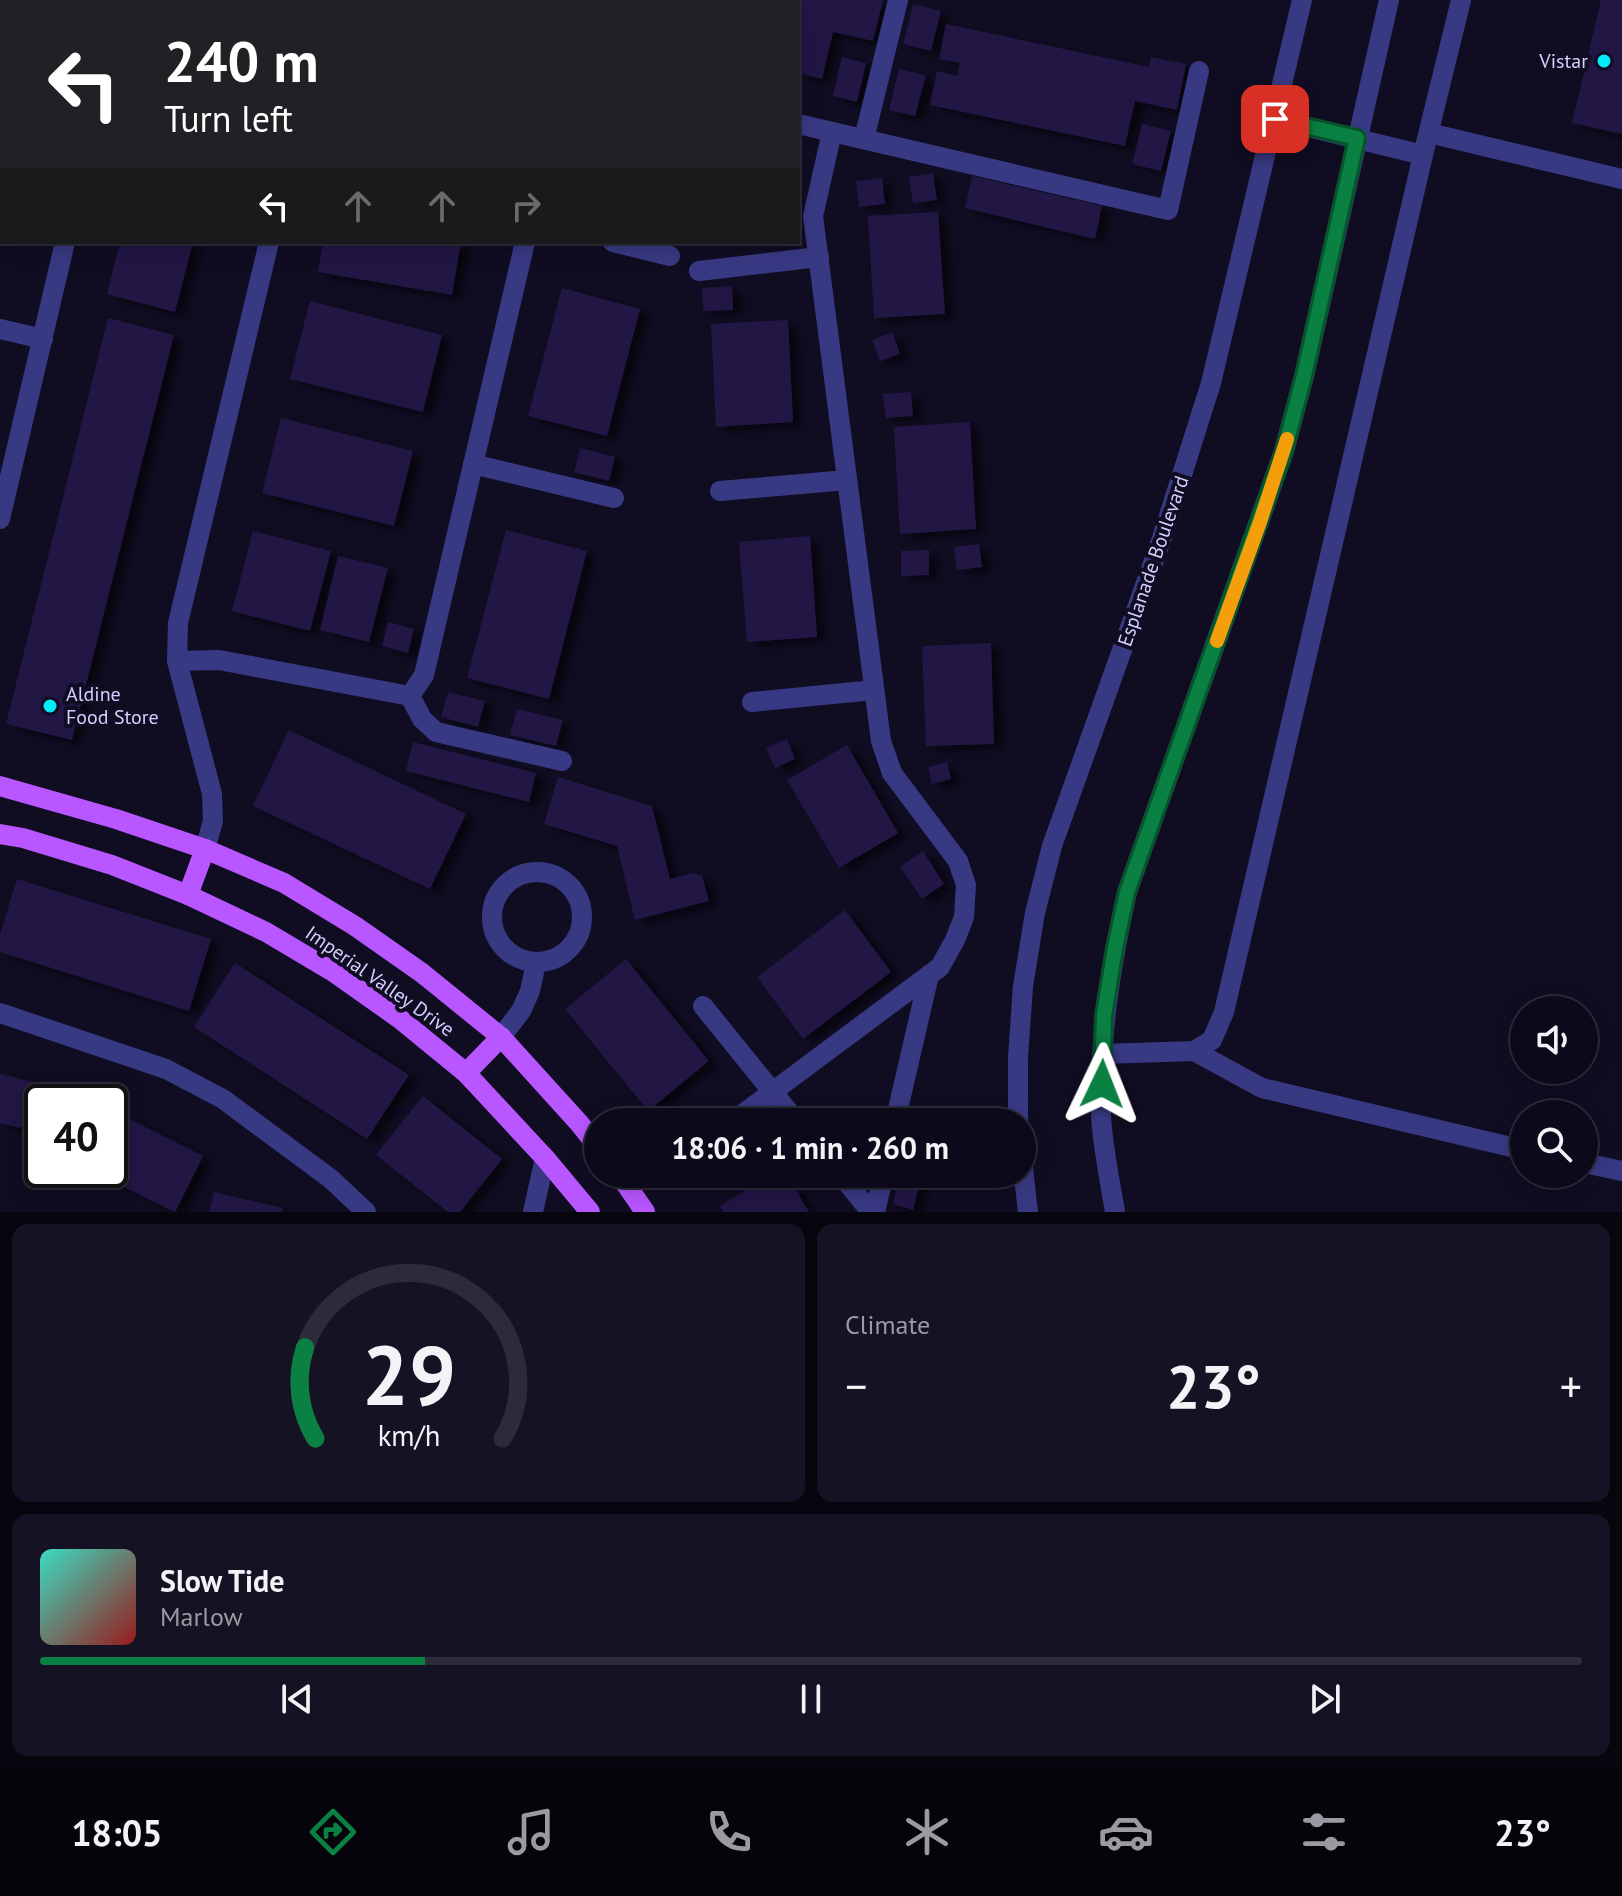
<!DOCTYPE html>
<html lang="en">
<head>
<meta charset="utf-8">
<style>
  :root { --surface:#0c0a1a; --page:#151323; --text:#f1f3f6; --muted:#9a9aa2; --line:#2c2b39; --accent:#0b8043 }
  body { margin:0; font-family:"PT Sans",sans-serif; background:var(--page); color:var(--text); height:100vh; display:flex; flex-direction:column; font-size:30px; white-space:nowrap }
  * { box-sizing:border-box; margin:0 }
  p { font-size:26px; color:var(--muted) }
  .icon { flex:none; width:44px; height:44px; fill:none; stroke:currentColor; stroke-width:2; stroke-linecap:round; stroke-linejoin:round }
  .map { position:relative; height:1212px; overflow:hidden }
  .panel { display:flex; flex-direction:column; gap:12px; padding:12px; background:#07060e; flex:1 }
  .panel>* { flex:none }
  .banner { position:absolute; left:0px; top:0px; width:800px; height:244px; box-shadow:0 4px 20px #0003,0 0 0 2px var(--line); background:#202124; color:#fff; overflow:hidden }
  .fabs { position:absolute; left:1510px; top:996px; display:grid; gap:16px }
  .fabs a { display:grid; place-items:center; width:88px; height:88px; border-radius:50%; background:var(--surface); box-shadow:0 4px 20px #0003,0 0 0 2px var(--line); font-size:40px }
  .speed { position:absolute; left:24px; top:1084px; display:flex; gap:16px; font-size:40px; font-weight:700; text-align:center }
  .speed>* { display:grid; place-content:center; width:104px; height:104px; border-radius:50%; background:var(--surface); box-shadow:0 4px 20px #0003,0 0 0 2px var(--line); line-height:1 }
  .speed .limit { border:4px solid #111; border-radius:12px; background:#fff; color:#111 }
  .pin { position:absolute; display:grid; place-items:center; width:68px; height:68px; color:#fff; margin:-34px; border-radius:16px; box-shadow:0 4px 12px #0006 }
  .me { position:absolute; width:88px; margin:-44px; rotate:2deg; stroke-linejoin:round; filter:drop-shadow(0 0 6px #0008) }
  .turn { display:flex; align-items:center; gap:28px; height:168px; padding:0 32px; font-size:36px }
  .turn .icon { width:104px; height:104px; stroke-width:2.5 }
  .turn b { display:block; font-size:56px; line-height:68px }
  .lanes { display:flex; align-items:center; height:76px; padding:0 32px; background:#0003; justify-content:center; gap:40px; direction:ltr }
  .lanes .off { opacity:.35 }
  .big { font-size:60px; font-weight:700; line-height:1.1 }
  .panel .tile { flex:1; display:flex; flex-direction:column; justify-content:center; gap:12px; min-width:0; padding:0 28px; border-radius:16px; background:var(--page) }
  .panel .dial { align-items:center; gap:0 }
  .dial svg { height:208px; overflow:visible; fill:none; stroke:var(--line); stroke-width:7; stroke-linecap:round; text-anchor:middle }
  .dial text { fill:var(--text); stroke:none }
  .song { display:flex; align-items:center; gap:24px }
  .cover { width:96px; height:96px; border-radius:12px; background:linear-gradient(135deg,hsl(170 70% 55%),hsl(0 70% 35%)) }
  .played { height:8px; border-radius:4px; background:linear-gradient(90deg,var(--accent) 25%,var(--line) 25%) }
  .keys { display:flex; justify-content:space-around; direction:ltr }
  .heat { display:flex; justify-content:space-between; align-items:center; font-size:44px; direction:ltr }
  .panel .tiles { flex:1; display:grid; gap:12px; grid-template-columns:1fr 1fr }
  .tile:last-child { grid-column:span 2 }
  .trip { position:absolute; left:584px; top:1108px; width:452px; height:80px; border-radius:40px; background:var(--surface); box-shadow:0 4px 20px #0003,0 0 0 2px var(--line); font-weight:700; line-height:80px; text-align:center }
  .dock { display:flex; height:128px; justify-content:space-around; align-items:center; background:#05040a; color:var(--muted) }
  .dock .icon { width:56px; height:56px }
  .dock .active { color:var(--accent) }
  .dock b { font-size:36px; color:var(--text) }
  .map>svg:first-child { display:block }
</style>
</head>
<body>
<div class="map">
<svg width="1622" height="1212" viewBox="0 0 1622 1212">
  <defs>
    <filter id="shadow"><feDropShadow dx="9" dy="5" stdDeviation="4" flood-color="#0009"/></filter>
  </defs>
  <rect width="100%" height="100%" fill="#100d23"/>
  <g fill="#201944" filter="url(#shadow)">
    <polygon points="798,0 883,0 873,41 833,32 822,79 798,73"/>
    <polygon points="1601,0 1622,0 1622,134 1572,123"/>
    <polygon points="913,4 941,11 931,51 903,44"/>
    <polygon points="946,24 1149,67 1151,57 1186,64 1177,110 1135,101 1125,146 930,105 937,71 957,76 960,63 939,59"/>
    <polygon points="842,57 866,63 857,102 833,96"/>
    <polygon points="899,69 926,75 915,116 889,110"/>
    <polygon points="1142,124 1171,131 1161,171 1132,164"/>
    <polygon points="933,173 937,200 913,203 909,177"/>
    <polygon points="972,176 1102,206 1095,239 965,208"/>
    <polygon points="882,178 885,204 859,207 856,181"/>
    <polygon points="938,212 945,314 874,318 868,216"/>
    <polygon points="120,242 193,242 175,312 107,294"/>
    <polygon points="323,242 461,242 452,295 318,272"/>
    <polygon points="732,286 733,310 703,311 702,288"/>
    <polygon points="562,288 640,309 607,436 528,416"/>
    <polygon points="310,301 442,335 423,412 290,379"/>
    <polygon points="108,318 174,335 72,740 6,724"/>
    <polygon points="788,320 793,422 716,427 711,324"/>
    <polygon points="892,332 900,354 880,361 872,340"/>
    <polygon points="911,392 913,416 886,418 883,394"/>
    <polygon points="281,418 413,451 394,526 262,493"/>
    <polygon points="970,422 976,529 900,534 894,427"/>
    <polygon points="580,448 615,457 609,481 574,472"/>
    <polygon points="506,530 587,551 549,699 467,678"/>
    <polygon points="253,531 331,551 310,631 232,611"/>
    <polygon points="810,536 817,637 747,642 739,542"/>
    <polygon points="979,544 982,567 957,570 954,547"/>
    <polygon points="929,550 929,575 901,576 901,551"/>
    <polygon points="338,556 388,568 369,642 320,630"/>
    <polygon points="388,622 414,629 408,653 382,646"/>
    <polygon points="991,643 994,744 926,746 922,646"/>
    <polygon points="448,692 485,701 478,727 441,717"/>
    <polygon points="517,709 563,720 556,746 510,735"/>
    <polygon points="289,730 466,814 430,889 253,806"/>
    <polygon points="787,739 795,759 775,768 766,748"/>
    <polygon points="413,742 536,773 529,802 406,771"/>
    <polygon points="847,745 898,833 839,868 787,780"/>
    <polygon points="947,762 951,779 932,784 928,767"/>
    <polygon points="558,777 652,806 670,879 693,873 702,876 709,901 635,920 617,846 544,824"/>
    <polygon points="923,851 944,884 922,899 900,867"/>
    <polygon points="17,879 211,939 189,1011 0,952 0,935"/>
    <polygon points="845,910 891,972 803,1039 757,977"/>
    <polygon points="626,959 709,1061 648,1111 565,1009"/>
    <polygon points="235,963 409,1075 367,1139 194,1027"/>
    <polygon points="0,1074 33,1082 21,1128 0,1123"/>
    <polygon points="54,1081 95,1102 44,1102"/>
    <polygon points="423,1096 502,1159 460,1212 448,1212 376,1155"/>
    <polygon points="42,1106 42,1147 26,1139"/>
    <polygon points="110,1109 203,1156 175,1212 89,1170 110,1170"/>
    <polygon points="773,1174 787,1174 809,1212 724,1212 720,1206"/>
    <polygon points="900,1174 922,1174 913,1210 893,1204"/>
    <polygon points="214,1192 283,1208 282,1212 209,1212"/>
  </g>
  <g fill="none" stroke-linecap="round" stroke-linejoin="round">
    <g stroke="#383983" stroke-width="20">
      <polyline points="316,0 317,2"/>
      <polyline points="35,2 36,0"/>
      <polyline points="120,2 120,0"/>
      <polyline points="626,2 626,0"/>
      <polyline points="1275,119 1423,155"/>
      <polyline points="798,124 1168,210 1199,71"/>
      <polyline points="1429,133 1622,179"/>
      <polyline points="864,139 898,0"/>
      <polyline points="0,147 2,139"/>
      <polyline points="613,242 670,256"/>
      <polyline points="699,271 819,257"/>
      <polyline points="0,329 43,339"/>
      <polyline points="473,464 614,498"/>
      <polyline points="720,491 847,480"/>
      <polyline points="0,519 65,242"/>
      <polyline points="177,661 219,660 410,696 424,675 525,242"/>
      <polyline points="410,696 422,719 436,732 562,761"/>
      <polyline points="752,702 874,690"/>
      <polyline points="205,849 213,821 212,794 177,661 178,623 269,242"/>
      <circle cx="537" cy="917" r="45"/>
      <polyline points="703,1006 797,1122"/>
      <polyline points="0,1013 166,1069 223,1099 331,1179 366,1212"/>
      <polyline points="501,1037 521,1011 530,991 536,963"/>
      <polyline points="1194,1051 1212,1040 1224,1012 1423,155 1461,0"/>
      <polyline points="1103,1054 1194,1051 1262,1088 1524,1150"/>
      <polyline points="732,1122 940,967 955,940 964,917 966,885 958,861 892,773 881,741 813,216 832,132"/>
      <polyline points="895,1122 929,975"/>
      <polyline points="1018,1122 1018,1057 1023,986 1035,913 1052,846 1162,538 1211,383 1302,0"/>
      <polyline points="1022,1159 1028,1212"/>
      <polyline points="1584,1163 1622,1171"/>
      <polyline points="840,1174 871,1212"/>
      <polyline points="533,1212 545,1158"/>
      <polyline points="875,1212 884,1174"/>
      <path d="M1115,1212C1110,1182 1102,1143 1101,1114C1099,1037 1111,966 1127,892L1284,451L1304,376L1389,0"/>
    </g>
    <g stroke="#b856ff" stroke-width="20">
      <polyline points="0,786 116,819 205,849 284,883 355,926 422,973 501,1037 579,1123 598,1147"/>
      <polyline points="0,834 23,838 112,865 188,895 266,932 335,973 400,1019 466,1073 545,1158 590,1212"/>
      <polyline points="188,895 205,849"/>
      <polyline points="466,1073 501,1037"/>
      <polyline points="619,1174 645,1212"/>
    </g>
  </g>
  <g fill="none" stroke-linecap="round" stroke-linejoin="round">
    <defs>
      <polyline id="route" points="1102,1084 1104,1015 1115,948 1127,892 1284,451 1304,376 1357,138 1275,119"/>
    </defs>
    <use href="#route" stroke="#07532c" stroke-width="20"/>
    <use href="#route" stroke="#0b8043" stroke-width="14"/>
    <polyline stroke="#f59e0b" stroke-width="14" points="1217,641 1260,522 1287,439"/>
  </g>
  <g fill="#00eefa" stroke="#100d23" stroke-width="3">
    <circle cx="1604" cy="61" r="8"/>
    <circle cx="50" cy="706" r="8"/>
  </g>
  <g text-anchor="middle" stroke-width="8" stroke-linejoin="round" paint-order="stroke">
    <g font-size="20" fill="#d3cfff" stroke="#100d23" text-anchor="end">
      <text x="1588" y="68">Vistar</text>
      <text x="66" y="701" text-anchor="start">Aldine<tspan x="66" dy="23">Food Store</tspan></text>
    </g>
    <g font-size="20" fill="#d3cfff" stroke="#100d23">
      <text transform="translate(1153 561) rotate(-71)" y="7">Esplanade Boulevard</text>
      <text transform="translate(380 981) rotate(35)" y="7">Imperial Valley Drive</text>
    </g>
  </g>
</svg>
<div class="fabs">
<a><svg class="icon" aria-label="sound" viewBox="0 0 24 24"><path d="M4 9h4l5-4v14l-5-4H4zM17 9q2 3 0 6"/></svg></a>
<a><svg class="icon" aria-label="search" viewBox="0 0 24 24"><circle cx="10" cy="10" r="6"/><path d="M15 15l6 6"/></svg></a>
</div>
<div class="speed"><div class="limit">40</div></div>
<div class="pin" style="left:1275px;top:119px;background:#d93025"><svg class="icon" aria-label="arrive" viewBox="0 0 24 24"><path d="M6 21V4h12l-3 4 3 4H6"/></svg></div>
<svg class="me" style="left:1102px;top:1084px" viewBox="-20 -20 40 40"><path d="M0-17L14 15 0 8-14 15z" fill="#0b8043" stroke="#fff" stroke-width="4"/></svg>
<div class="trip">18:06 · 1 min · 260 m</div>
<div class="banner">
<div class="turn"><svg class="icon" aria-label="left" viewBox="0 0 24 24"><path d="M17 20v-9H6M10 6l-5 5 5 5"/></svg><div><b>240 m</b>Turn left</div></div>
<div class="lanes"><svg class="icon" aria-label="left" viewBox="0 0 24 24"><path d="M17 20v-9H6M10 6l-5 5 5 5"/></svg><svg class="icon off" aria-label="ahead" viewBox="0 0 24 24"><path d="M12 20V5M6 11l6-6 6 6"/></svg><svg class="icon off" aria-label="ahead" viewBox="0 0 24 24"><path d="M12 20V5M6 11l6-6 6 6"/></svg><svg class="icon off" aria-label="right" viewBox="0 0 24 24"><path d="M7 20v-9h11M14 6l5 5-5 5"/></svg></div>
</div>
</div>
<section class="panel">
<div class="tiles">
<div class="tile dial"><svg viewBox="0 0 100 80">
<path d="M14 69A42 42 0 1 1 86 69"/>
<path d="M14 69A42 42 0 0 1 10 34" stroke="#0b8043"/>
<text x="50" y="56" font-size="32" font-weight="700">29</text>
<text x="50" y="72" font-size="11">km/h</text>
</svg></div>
<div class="tile"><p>Climate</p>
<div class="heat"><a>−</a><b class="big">23°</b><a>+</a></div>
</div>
<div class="tile">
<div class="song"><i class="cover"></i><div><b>Slow Tide</b><p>Marlow</p></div></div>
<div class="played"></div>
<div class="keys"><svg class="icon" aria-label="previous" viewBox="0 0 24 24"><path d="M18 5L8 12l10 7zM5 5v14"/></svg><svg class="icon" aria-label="pause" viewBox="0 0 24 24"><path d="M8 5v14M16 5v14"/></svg><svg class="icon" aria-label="next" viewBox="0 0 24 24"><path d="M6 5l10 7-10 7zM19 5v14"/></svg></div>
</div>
</div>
</section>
<nav class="dock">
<b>18:05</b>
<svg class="icon active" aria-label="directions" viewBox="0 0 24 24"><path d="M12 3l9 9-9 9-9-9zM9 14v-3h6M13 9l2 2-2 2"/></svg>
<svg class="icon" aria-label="music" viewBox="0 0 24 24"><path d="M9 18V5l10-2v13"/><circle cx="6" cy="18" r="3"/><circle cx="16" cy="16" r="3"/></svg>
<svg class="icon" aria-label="phone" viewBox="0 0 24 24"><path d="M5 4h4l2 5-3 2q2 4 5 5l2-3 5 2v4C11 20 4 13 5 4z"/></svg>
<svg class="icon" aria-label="climate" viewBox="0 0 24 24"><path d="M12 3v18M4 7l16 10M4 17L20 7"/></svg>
<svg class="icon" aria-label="car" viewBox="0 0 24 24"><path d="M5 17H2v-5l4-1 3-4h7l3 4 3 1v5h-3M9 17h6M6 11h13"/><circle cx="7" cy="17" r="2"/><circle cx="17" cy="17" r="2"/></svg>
<svg class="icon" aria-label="filters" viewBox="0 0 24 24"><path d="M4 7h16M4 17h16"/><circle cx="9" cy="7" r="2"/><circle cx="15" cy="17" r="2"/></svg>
<b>23°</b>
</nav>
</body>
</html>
